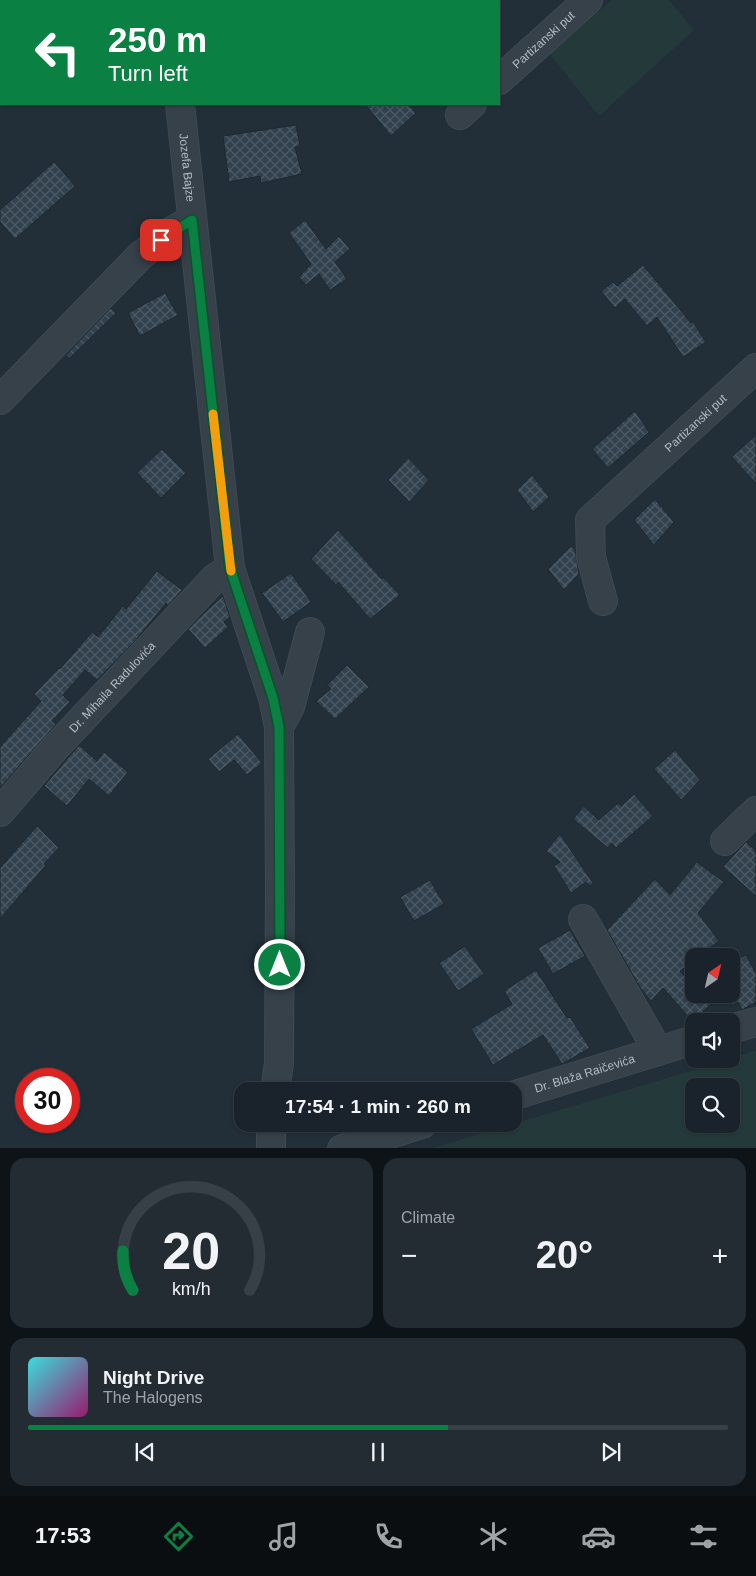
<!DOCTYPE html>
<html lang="en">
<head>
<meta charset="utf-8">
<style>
  :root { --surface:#1a232b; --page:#232b33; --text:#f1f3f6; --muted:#9fa4a9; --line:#384047; --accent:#0b8043 }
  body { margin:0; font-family:Arial,sans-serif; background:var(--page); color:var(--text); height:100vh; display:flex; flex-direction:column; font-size:19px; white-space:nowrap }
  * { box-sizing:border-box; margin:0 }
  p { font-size:16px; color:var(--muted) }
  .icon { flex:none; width:28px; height:28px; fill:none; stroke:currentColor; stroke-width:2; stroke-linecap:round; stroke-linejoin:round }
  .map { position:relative; height:1148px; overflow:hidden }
  .side { display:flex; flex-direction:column; gap:10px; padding:10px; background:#0e1318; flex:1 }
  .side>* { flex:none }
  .hud { position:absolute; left:0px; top:0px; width:500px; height:105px; box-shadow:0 1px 4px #0004,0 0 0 1px var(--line); background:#0b8043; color:#fff; overflow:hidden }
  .needle { width:32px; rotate:34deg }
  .buttons { position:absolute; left:685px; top:948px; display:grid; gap:10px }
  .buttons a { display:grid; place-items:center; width:55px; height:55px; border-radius:10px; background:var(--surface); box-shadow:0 1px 4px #0004,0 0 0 1px var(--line); font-size:25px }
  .speed { position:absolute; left:15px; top:1068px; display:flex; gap:10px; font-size:25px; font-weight:700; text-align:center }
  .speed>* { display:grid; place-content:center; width:65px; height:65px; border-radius:50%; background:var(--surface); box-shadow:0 1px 4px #0004,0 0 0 1px var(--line); line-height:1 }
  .speed .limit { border:8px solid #d22; background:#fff; color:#111 }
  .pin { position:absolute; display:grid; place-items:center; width:42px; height:42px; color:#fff; margin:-21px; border-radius:10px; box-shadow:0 2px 8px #0006 }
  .me { position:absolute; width:55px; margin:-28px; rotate:0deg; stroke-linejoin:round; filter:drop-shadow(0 0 4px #0008) }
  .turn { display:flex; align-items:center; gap:18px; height:105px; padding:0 25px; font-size:22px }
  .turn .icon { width:65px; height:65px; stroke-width:2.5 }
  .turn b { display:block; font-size:35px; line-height:42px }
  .big { font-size:38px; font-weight:700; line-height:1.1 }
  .side .tile { flex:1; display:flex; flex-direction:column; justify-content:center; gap:8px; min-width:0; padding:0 18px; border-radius:15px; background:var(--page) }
  .side .dial { align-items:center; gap:0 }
  .dial svg { height:130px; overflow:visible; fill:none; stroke:var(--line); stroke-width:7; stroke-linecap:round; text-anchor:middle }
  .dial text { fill:var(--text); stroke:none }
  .song { display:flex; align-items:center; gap:15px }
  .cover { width:60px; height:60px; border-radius:8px; background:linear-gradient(135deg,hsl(180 70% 55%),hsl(320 70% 35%)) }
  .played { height:5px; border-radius:2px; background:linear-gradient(90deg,var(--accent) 60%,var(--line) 60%) }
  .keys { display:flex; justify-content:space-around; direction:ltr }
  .heat { display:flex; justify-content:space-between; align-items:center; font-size:28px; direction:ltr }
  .side .tiles { flex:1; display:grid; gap:10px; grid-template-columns:1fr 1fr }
  .tile:last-child { grid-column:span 2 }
  .trip { position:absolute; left:234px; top:1082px; width:288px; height:50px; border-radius:15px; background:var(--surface); box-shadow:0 1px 4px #0004,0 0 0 1px var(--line); font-weight:700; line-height:50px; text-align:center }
  .dock { display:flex; height:80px; justify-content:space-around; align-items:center; background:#0a0e11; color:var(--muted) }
  .dock .icon { width:35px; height:35px }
  .dock .selected { color:var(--accent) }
  .dock b { font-size:22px; color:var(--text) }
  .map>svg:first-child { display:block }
</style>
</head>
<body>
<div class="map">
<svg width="756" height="1149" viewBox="0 0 756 1149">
  <defs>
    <pattern id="building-cross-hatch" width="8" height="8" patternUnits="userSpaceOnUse" patternTransform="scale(1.25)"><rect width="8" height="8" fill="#31414d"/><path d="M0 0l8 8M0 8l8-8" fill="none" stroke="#4c5a65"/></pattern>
  </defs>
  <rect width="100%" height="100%" fill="#222f39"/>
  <g fill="#243a3a" fill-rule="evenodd">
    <polygon points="612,0 669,0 694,30 599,116 550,54"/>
    <path d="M756,1050V1148H433L731,1059ZM694,1086H731V1124H694Z"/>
  </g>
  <g fill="url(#building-cross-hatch)" stroke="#1d2830">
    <polygon points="365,104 408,104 416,113 391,136"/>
    <polygon points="296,125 300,146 295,147 302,174 261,183 260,176 229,182 223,136"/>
    <polygon points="54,162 75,186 15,239 0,222 0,210"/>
    <polygon points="305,220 326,249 339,236 350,249 335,262 347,279 330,290 319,274 306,285 299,277 311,264 289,233"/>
    <polygon points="643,265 691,323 693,322 706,342 683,357 657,317 647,326 625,299 615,308 601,291 613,282 617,286"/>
    <polygon points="165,293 178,315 140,336 128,313"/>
    <polygon points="111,308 116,313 69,359 66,355"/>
    <polygon points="635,411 649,432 608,468 592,449"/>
    <polygon points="756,435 756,484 732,457"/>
    <polygon points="162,449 186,473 161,498 137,473"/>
    <polygon points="408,458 429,480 409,502 388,480"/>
    <polygon points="532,475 549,497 533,512 517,490"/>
    <polygon points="655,499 674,522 654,545 634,520"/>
    <polygon points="338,530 382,579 383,577 400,595 370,619 338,582 336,585 311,559"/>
    <polygon points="571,546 575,550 579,574 564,590 548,569"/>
    <polygon points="157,571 182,590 168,606 166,603 135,641 97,680 85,670 63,695 70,702 52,721 56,724 0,788 0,747 41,701 34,694 59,668 60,669 92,632 98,637 123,606 126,609"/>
    <polygon points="291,573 311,602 283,622 262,593"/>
    <polygon points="223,596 230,617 224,622 228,627 205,648 188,629 204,613"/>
    <polygon points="347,665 369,687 335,719 316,701 331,689 327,685"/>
    <polygon points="238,734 262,763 247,775 234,760 219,772 208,759"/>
    <polygon points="79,745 97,761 104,752 128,772 109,796 89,779 67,806 44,786"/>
    <polygon points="675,750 700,780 681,800 654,769"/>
    <polygon points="634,794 653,816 616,848 612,843 608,848 573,819 584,806 599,820 618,803 621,806"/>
    <polygon points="37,826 59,848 44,864 46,865 0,919 0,868"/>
    <polygon points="560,834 593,883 590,886 586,882 571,893 554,866 560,862 546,851"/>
    <polygon points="746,842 756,851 756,896 723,867"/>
    <polygon points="697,862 724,882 698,913 719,941 699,956 694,956 694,961 680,971 694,987 694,994 723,994 692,1021 663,988 651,1001 641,989 607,930 655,879 670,895"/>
    <polygon points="430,880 444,904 414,921 400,897"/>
    <polygon points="570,930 585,956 553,974 538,948"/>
    <polygon points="465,946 484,974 458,991 439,963"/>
    <polygon points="746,955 756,973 756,1002 742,1010 738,1002 731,1006 731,963"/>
    <polygon points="536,970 567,1018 570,1017 590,1048 562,1064 543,1035 493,1065 471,1029 512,1004 504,991"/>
  </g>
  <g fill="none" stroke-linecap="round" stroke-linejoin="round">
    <defs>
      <g id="minor">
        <polyline points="168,0 168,1"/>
        <polyline points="215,1 216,0"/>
        <path id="s1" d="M499,80L588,0"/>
        <path id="s2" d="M180,104L230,568L273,698L279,727L280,887L279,1063L275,1091"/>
        <polyline points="460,115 472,104"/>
        <polyline points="0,400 140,256 172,231 192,220"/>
        <path id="s3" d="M603,601L591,557L590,520L756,368"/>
        <polyline points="279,727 290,707 310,632"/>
        <path id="s4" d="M0,812L55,748L215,578L230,568"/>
        <polyline points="725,841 756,811"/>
        <polyline points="583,919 658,1051"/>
        <polyline points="731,1029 756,1022"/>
        <path id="s5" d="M512,1096L694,1040"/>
        <polyline points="271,1149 271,1124"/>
        <polyline points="342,1149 422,1124"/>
      </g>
    </defs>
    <use href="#minor" stroke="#3f4a53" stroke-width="30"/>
    <use href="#minor" stroke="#36414a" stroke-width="28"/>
  </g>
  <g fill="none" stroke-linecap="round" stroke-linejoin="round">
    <defs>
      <polyline id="route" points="161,240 192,220 230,568 273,698 279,727 280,965"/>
    </defs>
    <use href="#route" stroke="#07532c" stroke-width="12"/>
    <use href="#route" stroke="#0b8043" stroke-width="9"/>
    <polyline stroke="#f59e0b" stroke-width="9" points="213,414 231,571"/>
  </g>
  <g text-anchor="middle" stroke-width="5" stroke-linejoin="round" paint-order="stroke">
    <g font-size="12" fill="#b1bcc6" stroke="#1b262e">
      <text dy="4" stroke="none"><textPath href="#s1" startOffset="60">Partizanski put</textPath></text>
      <text dy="4" stroke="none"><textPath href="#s2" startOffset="64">Jozefa Bajze</textPath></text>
      <text dy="4" stroke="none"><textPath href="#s3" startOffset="226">Partizanski put</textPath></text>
      <text dy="4" stroke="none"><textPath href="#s4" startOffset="168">Dr. Mihaila Radulovića</textPath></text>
      <text dy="4" stroke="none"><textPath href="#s5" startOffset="76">Dr. Blaža Raičevića</textPath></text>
    </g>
  </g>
</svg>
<div class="buttons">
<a><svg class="needle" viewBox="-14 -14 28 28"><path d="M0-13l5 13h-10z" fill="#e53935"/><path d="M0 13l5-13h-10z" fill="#9fa4a9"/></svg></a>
<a><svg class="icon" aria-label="sound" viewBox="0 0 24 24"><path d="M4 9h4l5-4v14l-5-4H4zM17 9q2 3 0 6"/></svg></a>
<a><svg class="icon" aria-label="search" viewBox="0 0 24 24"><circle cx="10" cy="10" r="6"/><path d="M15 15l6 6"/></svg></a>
</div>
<div class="speed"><div class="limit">30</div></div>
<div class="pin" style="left:161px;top:240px;background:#d93025"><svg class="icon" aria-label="arrive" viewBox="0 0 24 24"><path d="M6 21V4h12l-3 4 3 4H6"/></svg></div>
<svg class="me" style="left:280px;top:965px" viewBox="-20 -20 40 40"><circle r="17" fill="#0b8043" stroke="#fff" stroke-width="3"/><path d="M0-11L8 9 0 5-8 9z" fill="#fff"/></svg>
<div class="trip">17:54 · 1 min · 260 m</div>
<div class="hud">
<div class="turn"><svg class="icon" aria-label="left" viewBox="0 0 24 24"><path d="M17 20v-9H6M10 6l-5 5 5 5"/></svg><div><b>250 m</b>Turn left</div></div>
</div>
</div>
<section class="side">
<div class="tiles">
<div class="tile dial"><svg viewBox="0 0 100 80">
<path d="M14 69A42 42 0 1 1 86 69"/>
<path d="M14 69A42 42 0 0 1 8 45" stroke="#0b8043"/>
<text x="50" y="56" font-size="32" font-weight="700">20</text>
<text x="50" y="72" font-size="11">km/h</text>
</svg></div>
<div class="tile"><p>Climate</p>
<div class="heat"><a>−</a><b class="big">20°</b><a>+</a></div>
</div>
<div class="tile">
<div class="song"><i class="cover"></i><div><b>Night Drive</b><p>The Halogens</p></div></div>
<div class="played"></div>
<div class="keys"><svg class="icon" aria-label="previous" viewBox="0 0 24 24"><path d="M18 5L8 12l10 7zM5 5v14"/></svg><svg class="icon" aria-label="pause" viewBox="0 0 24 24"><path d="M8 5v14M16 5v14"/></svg><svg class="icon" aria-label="next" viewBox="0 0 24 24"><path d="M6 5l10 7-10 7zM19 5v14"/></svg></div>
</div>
</div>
</section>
<nav class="dock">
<b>17:53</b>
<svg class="icon selected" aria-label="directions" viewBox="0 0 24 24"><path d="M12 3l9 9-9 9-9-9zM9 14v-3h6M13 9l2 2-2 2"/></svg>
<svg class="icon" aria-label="music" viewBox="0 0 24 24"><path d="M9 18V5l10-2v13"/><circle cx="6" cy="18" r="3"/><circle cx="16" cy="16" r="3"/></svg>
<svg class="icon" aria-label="phone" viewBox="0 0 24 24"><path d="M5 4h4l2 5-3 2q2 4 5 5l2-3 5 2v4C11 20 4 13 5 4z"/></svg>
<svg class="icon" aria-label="climate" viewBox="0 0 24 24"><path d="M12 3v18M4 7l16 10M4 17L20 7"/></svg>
<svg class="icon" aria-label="car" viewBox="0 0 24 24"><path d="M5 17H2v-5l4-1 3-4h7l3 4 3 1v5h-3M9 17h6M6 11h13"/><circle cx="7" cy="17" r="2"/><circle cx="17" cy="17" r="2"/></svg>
<svg class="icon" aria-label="filters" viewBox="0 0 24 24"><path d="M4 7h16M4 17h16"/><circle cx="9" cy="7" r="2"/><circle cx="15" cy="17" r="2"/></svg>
</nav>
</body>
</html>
